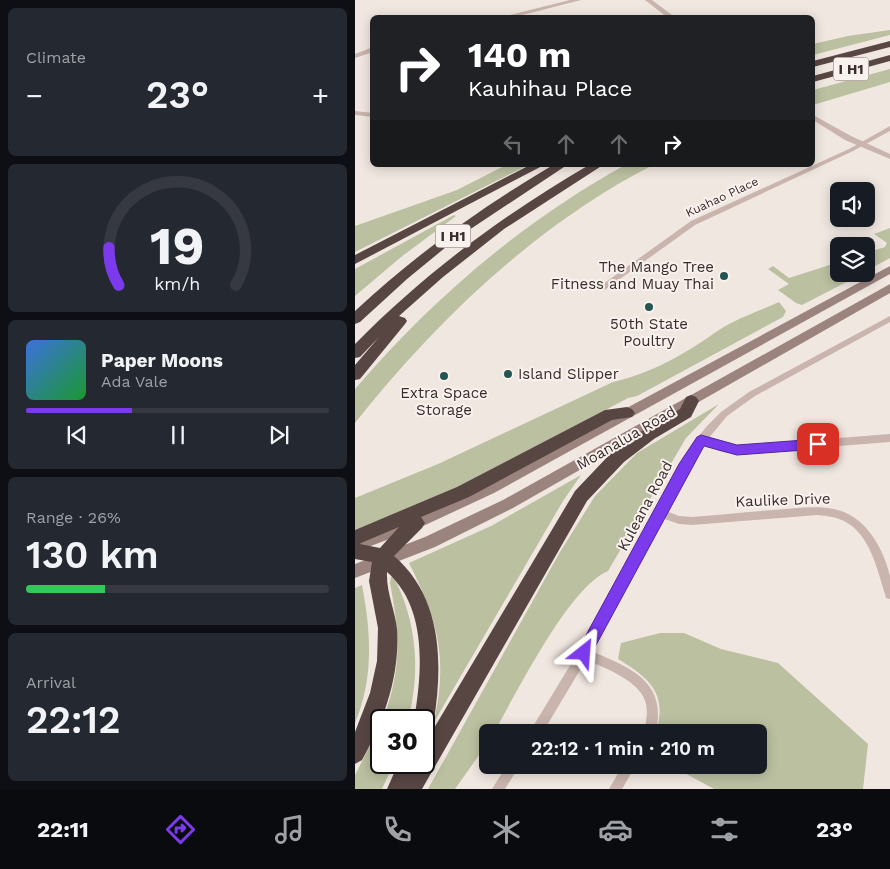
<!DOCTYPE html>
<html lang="en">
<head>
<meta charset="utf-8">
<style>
  :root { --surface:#171b24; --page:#242831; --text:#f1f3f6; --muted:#9ea1a6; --line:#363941; --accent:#7c3aed }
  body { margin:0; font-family:"Work Sans",sans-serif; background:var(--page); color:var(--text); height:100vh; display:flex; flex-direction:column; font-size:19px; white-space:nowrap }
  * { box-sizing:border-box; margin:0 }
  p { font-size:16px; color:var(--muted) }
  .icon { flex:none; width:28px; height:28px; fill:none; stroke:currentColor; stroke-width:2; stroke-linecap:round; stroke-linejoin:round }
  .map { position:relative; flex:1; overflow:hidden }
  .side { display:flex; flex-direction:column; gap:8px; padding:8px; background:#0d0f14; width:355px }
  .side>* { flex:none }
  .hud { position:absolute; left:15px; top:15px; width:445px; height:152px; border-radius:8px; box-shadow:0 2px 12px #0003; background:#202124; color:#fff; overflow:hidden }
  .buttons { position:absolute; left:475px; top:182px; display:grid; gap:10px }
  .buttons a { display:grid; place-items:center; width:45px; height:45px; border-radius:8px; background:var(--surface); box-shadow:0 2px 12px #0003; font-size:25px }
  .speed { position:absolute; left:15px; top:709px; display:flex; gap:10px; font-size:25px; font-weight:700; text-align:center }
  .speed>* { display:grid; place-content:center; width:65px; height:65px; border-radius:50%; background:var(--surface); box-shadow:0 2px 12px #0003; line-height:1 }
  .speed .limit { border:2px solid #111; border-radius:8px; background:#fff; color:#111 }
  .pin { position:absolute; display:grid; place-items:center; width:42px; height:42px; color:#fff; margin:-21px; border-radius:10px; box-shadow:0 2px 8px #0006 }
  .me { position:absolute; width:55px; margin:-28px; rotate:28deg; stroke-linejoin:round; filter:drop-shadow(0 0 4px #0008) }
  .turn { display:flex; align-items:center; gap:18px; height:105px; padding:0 15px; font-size:22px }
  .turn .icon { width:65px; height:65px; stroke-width:2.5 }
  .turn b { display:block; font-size:35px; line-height:42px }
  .lanes { display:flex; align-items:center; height:48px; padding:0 15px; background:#0003; justify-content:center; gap:25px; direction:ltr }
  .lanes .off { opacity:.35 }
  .big { font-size:38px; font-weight:600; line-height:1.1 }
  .side .tile { flex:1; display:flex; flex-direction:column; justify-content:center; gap:8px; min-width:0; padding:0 18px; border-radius:8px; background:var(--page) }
  .side .dial { align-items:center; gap:0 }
  .dial svg { height:130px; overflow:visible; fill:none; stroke:var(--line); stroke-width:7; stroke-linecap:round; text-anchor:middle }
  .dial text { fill:var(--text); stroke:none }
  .song { display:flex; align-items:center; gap:15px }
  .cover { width:60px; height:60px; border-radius:8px; background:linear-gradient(135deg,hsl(220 70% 55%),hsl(130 70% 35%)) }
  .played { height:5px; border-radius:2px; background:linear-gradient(90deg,var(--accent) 35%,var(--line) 35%) }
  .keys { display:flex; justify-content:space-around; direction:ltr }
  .heat { display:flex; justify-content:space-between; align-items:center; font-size:28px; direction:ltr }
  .charge { height:8px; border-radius:4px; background:linear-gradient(90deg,#34c759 26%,var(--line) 0) }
  .trip { position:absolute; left:124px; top:724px; width:288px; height:50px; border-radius:8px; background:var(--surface); box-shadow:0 2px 12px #0003; font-weight:600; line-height:50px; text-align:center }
  .tab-bar { display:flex; height:80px; justify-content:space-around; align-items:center; background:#090b0e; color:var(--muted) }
  .tab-bar .icon { width:35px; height:35px }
  .tab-bar .on { color:var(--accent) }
  .tab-bar b { font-size:22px; color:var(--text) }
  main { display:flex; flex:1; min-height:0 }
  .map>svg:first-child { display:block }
</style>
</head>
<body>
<main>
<section class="side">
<div class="tile"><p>Climate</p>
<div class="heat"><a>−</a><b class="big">23°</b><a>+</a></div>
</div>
<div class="tile dial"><svg viewBox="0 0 100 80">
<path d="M14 69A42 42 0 1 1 86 69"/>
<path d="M14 69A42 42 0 0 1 8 46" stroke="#7c3aed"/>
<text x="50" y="56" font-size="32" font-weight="700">19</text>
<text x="50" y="72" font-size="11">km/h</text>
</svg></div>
<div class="tile">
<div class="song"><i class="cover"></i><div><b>Paper Moons</b><p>Ada Vale</p></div></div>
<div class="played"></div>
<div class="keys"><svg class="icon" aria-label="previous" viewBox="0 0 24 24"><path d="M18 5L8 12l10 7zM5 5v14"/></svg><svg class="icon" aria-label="pause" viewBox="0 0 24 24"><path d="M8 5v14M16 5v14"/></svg><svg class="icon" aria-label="next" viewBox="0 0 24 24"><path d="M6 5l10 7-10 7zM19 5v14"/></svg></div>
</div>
<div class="tile"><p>Range · 26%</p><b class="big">130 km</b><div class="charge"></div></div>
<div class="tile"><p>Arrival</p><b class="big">22:12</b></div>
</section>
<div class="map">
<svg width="535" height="789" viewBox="0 0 535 789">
  <rect width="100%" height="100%" fill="#f1e7e1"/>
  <g fill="#bbc0a1">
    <polygon points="535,30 535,35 458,55 458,44 493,36"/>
    <polygon points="535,69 535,82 458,105 458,90"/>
    <polygon points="151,165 173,165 0,252 0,226 102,190"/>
    <path d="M270,165H298C182,224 81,321 0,423V389C77,299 166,223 270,165Z"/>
    <polygon points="99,215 101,216 46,257 0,296 0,269"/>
    <polygon points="535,228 535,258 511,271 511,253 530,247 532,243 519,234"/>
    <polygon points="484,262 484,274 507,274 447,305 441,303 423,290 434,284 413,269 418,266 434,278"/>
    <path d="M424,302L431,311L428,317L282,396L273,398L103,489L0,530V498L83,464L258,382C296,374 333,352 364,330C382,318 405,311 424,302Z"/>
    <path d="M364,404L331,438L253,571C213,588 162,693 139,732H132V744L100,789H73L205,552L240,496L282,453Z"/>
    <path d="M226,475L208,501L79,722C93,656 83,622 54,563L136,526Z"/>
    <path d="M38,576C62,620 66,673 53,720H28C47,668 45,636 35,583L36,577Z"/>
    <path d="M7,585C16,633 19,677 0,723V588Z"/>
    <path d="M305,633H329L366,649L423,663L513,744L508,789H359L315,765H402V732H301C313,693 294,678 263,659L266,643Z"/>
    <polygon points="26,724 26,762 39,763 27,789 0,789 0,775"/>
  </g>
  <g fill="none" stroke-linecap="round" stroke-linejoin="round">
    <g fill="#c9b5ad" fill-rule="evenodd">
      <polygon points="0,111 18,113 18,117 0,115"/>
      <polygon points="535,126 535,131 498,151 340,225 251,289 248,290 244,287 336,221 494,149"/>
      <path d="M535,316V322L400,396L372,416L353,439L368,444L382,446L535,434V442L382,454L367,452L349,445L332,470L311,511L324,516L337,517C364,515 391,512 418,510C438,509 459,505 479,509C510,515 528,547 535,576C535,583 535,592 535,599L531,598L530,594C522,569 515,534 489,521C481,517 472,516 463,515L337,525L324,524L307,518L236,651C276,668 312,681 301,732H289C291,722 293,714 291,704C286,681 250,668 231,660L188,732H175L177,728L225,649L326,464L343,437L352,426L366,412L394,392Z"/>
      <polygon points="152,765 165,765 150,789 137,789"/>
      <polygon points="268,765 281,765 267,789 254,789"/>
    </g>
    <g fill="#c9b5ad" fill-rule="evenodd">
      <polygon points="215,0 226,0 156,18 143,18"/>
      <polygon points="290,0 297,0 321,18 313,18"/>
      <polygon points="18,47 18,52 0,58 0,54"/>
      <polygon points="458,115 496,136 535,154 535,159 490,140 458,120"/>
    </g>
    <g fill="#9c847e" fill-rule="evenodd">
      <polygon points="535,266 535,274 139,493 66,527 0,552 0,539 56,519 129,485"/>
      <polygon points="535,284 535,293 158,508 80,547 0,578 0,564 70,537 148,500"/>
    </g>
    <g fill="#584643" fill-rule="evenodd">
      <polygon points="535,41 535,47 458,67 458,61"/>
      <polygon points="535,55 535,61 458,82 458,76"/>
      <polygon points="175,165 189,165 0,264 0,255"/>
      <path d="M198,165H212L102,238L52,279L5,322L0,324V311C60,255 127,207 198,165Z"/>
      <path d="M234,165H248L149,229L88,277L44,316L50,318L52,321L50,324L5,379L0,380V365L24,337L5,357L0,358V344C70,273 148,215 234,165Z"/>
      <polygon points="336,395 341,397 344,401 336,417 299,439 269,462 232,501 67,789 32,789 44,762 69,762 69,745 220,491 257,452 287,431 325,409 331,397"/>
      <path d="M272,407L277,409L280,413L277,417L257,420L114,497L66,517L70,523L67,528L39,556C87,597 88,663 79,720L76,727L69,730V720H59C67,673 73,608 32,572C31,592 40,610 42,629C45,676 29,720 7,760L0,764V732L15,693L22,661L23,628L14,581L17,562L0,559V530L102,487L250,410ZM44,527L25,548L5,544L6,543Z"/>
    </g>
  </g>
  <polygon fill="#7c3aed" stroke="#51269a" points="346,435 382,445 463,439 469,444 463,449 382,455 349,446 234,658 229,660 224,658 222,653 224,648 324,464 342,437"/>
  <g fill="#245651" stroke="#f9f1ed" stroke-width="2">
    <circle cx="369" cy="276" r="5"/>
    <circle cx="294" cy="307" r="5"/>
    <circle cx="153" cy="374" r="5"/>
    <circle cx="89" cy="376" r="5"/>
  </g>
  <g text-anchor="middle" stroke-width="4" stroke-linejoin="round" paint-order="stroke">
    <g font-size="12" fill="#382d2b" stroke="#f9f1ed">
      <text transform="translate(367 197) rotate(-25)" y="4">Kuahao Place</text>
    </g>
    <g fill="#f9f1ed" stroke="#726865" stroke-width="1">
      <rect x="478.5" y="57.5" width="35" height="23" rx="4"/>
      <rect x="80.5" y="224.5" width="35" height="23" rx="4"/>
    </g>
    <g font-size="14" font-weight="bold" fill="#382d2b">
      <text x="496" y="74">I H1</text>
      <text x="98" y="241">I H1</text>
    </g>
    <g font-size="15" fill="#382d2b" stroke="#f9f1ed">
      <text x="359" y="272" text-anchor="end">The Mango Tree<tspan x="359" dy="17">Fitness and Muay Thai</tspan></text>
      <text x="294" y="329">50th State<tspan x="294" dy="17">Poultry</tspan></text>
      <text x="163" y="379" text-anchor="start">Island Slipper</text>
      <text x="89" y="398">Extra Space<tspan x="89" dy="17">Storage</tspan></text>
    </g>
    <g font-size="15" fill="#382d2b" stroke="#f9f1ed">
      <text transform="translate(271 438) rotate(-30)" y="5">Moanalua Road</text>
      <text transform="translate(428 500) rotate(-2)" y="5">Kaulike Drive</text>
      <text transform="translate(290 506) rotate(-62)" y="5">Kuleana Road</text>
    </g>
  </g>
</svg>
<div class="buttons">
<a><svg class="icon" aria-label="sound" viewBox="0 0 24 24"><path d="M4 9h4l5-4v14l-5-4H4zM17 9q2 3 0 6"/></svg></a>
<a><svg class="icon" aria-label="layers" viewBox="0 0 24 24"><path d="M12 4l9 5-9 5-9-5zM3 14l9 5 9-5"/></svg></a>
</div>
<div class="speed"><div class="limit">30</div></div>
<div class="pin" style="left:463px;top:444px;background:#d93025"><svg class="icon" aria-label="arrive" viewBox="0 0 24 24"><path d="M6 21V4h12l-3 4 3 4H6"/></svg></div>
<svg class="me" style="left:229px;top:653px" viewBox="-20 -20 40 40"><path d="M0-17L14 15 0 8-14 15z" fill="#7c3aed" stroke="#fff" stroke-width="4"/></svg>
<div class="trip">22:12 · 1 min · 210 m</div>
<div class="hud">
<div class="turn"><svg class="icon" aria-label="right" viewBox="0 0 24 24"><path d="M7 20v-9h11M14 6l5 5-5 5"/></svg><div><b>140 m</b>Kauhihau Place</div></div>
<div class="lanes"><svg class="icon off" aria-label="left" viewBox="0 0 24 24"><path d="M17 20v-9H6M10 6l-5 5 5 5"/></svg><svg class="icon off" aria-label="ahead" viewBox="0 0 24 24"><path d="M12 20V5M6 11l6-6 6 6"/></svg><svg class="icon off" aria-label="ahead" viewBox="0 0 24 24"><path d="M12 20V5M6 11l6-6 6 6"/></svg><svg class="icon" aria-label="right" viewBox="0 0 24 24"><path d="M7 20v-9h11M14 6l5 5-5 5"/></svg></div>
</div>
</div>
</main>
<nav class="tab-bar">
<b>22:11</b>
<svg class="icon on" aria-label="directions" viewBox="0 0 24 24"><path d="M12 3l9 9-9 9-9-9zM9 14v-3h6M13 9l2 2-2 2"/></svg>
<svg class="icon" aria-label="music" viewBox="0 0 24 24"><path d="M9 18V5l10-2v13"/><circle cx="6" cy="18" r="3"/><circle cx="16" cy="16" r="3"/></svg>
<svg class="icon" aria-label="phone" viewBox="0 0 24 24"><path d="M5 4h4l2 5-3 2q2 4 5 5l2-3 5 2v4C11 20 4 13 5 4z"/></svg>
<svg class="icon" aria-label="climate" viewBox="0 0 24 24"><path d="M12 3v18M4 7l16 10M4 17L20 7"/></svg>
<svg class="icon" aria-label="car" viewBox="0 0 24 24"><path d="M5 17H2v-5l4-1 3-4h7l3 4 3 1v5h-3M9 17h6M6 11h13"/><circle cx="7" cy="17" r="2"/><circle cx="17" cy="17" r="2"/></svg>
<svg class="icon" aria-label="filters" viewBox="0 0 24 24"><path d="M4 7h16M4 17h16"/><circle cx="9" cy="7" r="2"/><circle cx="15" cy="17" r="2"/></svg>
<b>23°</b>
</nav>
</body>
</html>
